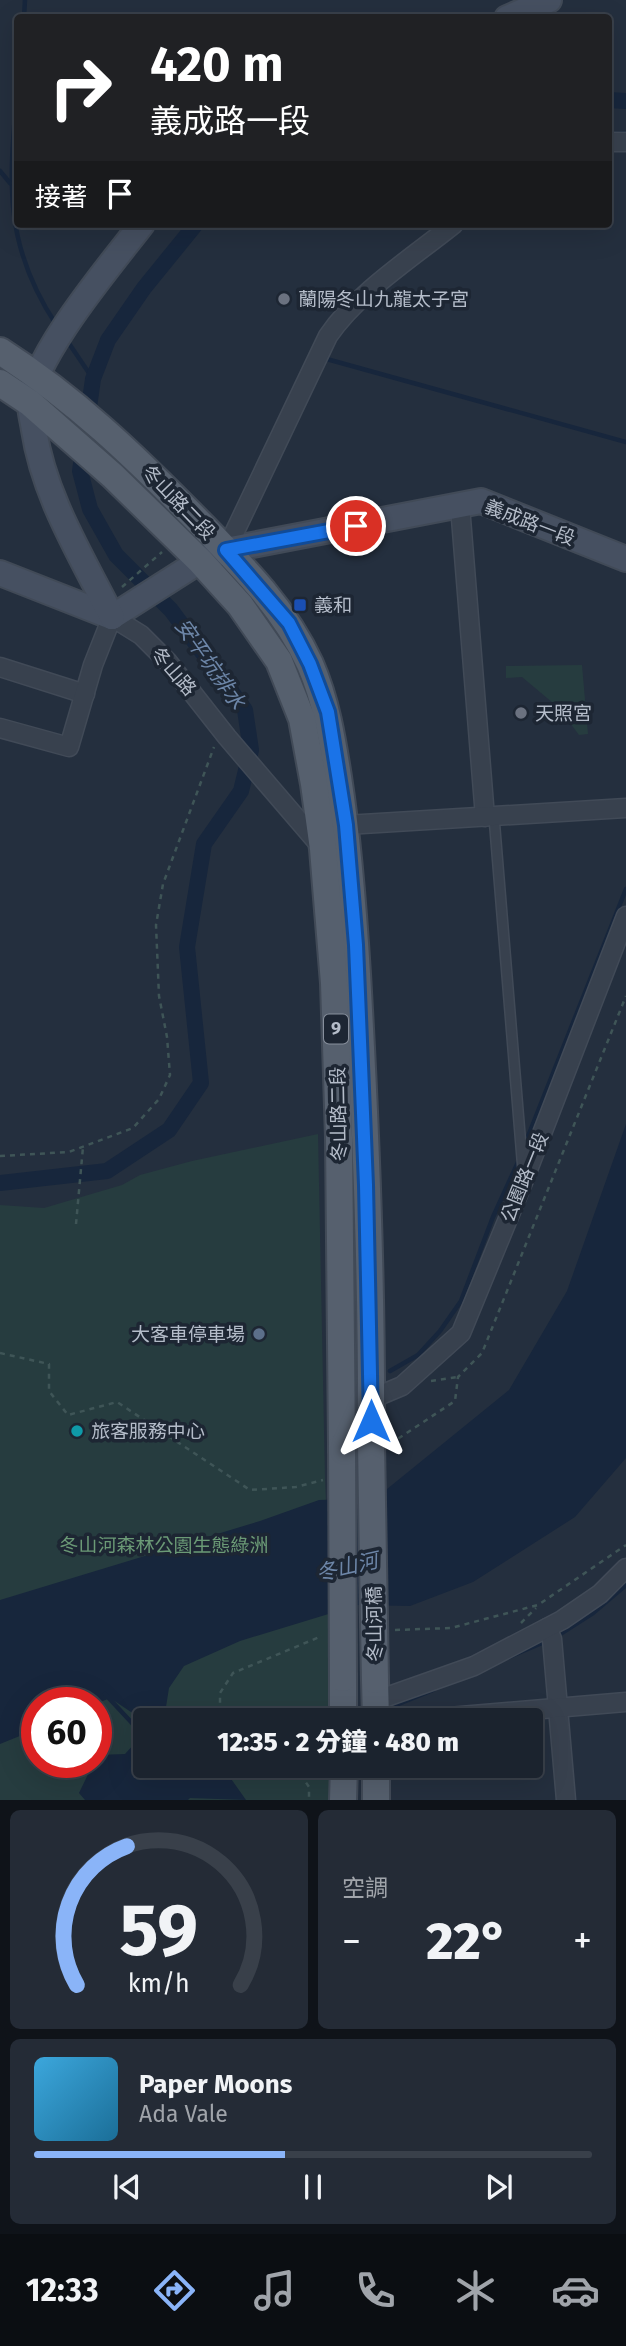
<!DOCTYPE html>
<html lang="zh-TW">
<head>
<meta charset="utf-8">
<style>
  :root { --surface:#1b232e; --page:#242b36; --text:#f1f3f6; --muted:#a0a4aa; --line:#39404a; --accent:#8ab4f8 }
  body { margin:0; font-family:"Fira Sans","Noto Sans TC",sans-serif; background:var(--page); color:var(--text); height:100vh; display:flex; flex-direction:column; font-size:26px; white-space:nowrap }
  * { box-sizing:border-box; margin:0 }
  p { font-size:23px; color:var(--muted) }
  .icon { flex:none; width:38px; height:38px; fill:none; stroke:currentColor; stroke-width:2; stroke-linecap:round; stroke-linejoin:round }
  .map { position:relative; height:1800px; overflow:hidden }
  .details { display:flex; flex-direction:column; gap:10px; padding:10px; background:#0f1319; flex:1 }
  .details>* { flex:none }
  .hud { position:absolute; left:14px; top:14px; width:598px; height:214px; border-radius:7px; box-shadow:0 7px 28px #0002,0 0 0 2px var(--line); background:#202124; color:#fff; overflow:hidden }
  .speed { position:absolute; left:21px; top:1687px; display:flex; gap:14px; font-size:35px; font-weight:700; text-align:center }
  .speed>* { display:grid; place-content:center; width:91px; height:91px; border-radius:50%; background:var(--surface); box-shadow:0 7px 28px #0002,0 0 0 2px var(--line); line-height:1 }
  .speed .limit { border:10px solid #d22; background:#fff; color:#111 }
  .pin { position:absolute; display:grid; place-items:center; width:60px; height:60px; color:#fff; margin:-30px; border:4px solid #fff; border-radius:50%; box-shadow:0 2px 7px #0007 }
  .me { position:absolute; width:77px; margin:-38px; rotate:0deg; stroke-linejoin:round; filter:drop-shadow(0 0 5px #0008) }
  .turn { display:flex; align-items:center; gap:24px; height:147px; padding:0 21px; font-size:32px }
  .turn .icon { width:91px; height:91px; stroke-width:2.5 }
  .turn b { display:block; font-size:49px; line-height:60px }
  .then { display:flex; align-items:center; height:66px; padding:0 21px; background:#0003; gap:14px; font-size:26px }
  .big { font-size:52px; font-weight:800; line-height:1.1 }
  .details .card { flex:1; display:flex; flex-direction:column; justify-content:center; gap:10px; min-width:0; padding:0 24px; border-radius:10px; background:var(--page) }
  .details .dial { align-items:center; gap:0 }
  .dial svg { height:182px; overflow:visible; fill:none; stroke:var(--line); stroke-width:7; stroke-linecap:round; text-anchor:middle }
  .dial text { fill:var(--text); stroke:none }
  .song { display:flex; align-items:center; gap:21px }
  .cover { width:84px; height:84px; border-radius:10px; background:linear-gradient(135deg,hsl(200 70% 55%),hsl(200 70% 35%)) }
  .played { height:7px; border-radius:4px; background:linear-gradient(90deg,var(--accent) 45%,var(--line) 45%) }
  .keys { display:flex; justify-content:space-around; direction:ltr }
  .heat { display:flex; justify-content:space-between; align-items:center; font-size:38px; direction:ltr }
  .details .tiles { flex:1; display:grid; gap:10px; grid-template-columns:1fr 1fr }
  .card:last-child { grid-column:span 2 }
  .trip { position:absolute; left:133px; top:1708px; width:410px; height:70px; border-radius:7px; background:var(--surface); box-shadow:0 7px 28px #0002,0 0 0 2px var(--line); font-weight:800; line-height:70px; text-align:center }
  .menu { display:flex; height:112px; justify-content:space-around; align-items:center; background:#0b0e12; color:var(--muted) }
  .menu .icon { width:49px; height:49px }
  .menu .current { color:var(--accent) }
  .menu b { font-size:32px; color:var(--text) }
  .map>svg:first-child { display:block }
</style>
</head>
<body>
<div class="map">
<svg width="626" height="1800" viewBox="0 0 626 1800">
  <rect width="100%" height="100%" fill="#242f3e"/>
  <g fill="#263c3f" fill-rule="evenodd">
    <polygon points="582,665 588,734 579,735 559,708 522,677 506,678 506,666"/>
    <path d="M318,1134L325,1479L335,1720H145V1766H337L338,1800H0V1205L44,1208L122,1185L140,1175L192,1161ZM37,1703H96V1762H37Z"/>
  </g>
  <polygon fill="#17263c" points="626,1124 626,1458 575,1517 473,1582 410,1606 358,1605 240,1641 184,1666 169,1688 166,1707 170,1720 145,1720 145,1766 222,1766 246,1800 190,1798 188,1800 85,1800 79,1793 94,1762 96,1762 97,1755 125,1754 135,1743 140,1718 110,1698 96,1704 37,1703 37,1729 0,1744 0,1600 260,1521 319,1500 376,1498 509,1390 567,1291"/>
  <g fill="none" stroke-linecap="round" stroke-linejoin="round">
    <g stroke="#17263c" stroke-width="4.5">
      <polyline points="24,18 25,0"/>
      <path d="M18,79C10,177 0,240 57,326"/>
      <polyline points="613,134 626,133"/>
      <polyline points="0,171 10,183"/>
      <polyline points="66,339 93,379"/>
      <polyline points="323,358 626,442"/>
      <polyline points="523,1149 626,889"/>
      <polyline points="390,1371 418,1355 440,1331 461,1301 493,1217 519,1160"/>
      <polyline points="557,1636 593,1613 626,1585"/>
      <polyline points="509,1657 549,1640"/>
      <polyline points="105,1694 145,1737"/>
      <polyline points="396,1705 433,1690"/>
    </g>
    <g stroke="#17263c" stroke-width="16">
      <polyline points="609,100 626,101"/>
      <polyline points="0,1183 107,1171 169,1130 201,1083 187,947 204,844 241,791 251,750 245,710 171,610 116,555 90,509 80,471 93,379 108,340 144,288 196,224"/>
    </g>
    <defs>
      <polyline id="lane" points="494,817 523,1171"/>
      <g id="street">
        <polyline points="609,142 626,142"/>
        <polyline points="460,506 485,817"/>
        <path d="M226,550L328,336C357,293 413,257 454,224"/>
        <polyline points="0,667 85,694"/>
        <polyline points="0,728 69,747 93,665 112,617 141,635 168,662 227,737 323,849 346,825 626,808"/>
        <polyline points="371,1399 402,1386 461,1333 524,1180 626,916"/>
        <polyline points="547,1628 552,1639 566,1800"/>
        <polyline points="375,1701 474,1666 562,1620 600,1594 626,1568"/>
        <polyline points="414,1720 626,1702"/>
      </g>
      <g id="secondary">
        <polyline points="507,18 549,0"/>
        <polyline points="0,573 112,617"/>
        <polyline points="112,617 200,561 226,550 481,501 626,559"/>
        <path d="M112,617C82,557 44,497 34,430C33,422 30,412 30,404C31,358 113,262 142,224"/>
      </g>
      <g id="primary">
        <path d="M0,351C75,399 134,456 196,519C239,563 284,607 310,664C326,701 332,738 338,777C348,842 353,908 357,974C366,1130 372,1287 371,1443"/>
        <polyline points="0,383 30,403 113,476 200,561 240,605 279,661 302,719 314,784 323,849 334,983 339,1138 342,1446"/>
        <polyline points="343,1678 343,1720"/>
        <polyline points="375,1680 376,1720"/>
        <polyline points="376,1766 376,1800"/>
        <polyline points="343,1800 344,1766"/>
      </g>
    </defs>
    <use href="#lane" stroke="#414a57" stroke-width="12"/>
    <use href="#street" stroke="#414a57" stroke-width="21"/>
    <use href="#secondary" stroke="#414a57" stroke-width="28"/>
    <use href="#primary" stroke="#414a57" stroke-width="30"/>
    <g stroke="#3f5557" stroke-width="2.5" stroke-dasharray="5 5" stroke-linecap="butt">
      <polyline points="122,587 162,552"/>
      <polyline points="0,1156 69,1152 133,1128 159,1099 170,1075 167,1037 159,996 156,925 163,884 214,747"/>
      <polyline points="76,1224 83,1147"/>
      <polyline points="0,1353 49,1364 49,1391 68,1415 117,1402 250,1490 296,1487 323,1480"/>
      <polyline points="431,1381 458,1377"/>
      <polyline points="390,1444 455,1401 458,1377 482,1353 626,996"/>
      <polyline points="521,1623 536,1608"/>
      <polyline points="395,1630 451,1628 538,1605 626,1545"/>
      <polyline points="226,1720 220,1715 220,1693 233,1673 322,1636"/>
      <polyline points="295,1766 309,1787 309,1800"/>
    </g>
    <use href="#lane" stroke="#38414e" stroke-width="9"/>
    <use href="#street" stroke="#38414e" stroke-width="18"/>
    <use href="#secondary" stroke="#465061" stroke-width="24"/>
    <use href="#primary" stroke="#56606e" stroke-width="26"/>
    <defs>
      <g id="primary-bridge">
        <polyline points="371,1443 375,1680"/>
        <polyline points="342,1446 343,1678"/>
      </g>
    </defs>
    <use href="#primary-bridge" stroke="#414a57" stroke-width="30" stroke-linecap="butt"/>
    <use href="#primary-bridge" stroke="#56606e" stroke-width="26"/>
  </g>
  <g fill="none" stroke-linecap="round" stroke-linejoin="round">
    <defs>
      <polyline id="route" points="356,526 226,550 289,623 310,664 328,712 346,825 356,945 366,1185 371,1421"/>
    </defs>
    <use href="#route" stroke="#114b97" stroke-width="18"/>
    <use href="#route" stroke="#1a73e8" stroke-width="12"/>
  </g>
  <g fill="#6b7280" stroke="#1d2633" stroke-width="2.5">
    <circle cx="284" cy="299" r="7"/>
    <circle cx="521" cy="713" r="7"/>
  </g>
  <rect fill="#1a4fb4" stroke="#1d2633" stroke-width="2.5" x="293" y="598" width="14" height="14" rx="3.5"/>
  <circle fill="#5c6f8a" stroke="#1d2633" stroke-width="2.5" cx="259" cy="1334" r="7"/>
  <circle fill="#0f9aa8" stroke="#1d2633" stroke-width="2.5" cx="77" cy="1431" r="7"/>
  <g text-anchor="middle" stroke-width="7" stroke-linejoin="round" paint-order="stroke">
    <rect fill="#1d2633" stroke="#878f9c" stroke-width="2" x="324" y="1014.5" width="24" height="29" rx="5"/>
    <g font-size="18" font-weight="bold" fill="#b4bcc9">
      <text x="336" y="1035">9</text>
    </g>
    <g font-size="19" fill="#b4bcc9" stroke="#1d2633" text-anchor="start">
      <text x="298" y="306">蘭陽冬山九龍太子宮</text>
      <text x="314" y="612">義和</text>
      <text x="535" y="720">天照宮</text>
      <text x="245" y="1341" text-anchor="end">大客車停車場</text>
      <text x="91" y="1438">旅客服務中心</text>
    </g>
    <g font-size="19" fill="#b4bcc9" stroke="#1d2633">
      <text transform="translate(179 502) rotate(46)" y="7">冬山路二段</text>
      <text transform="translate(530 522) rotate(21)" y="7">義成路一段</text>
      <text transform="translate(174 671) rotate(49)" y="7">冬山路</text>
      <text transform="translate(338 1114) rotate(-91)" y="7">冬山路二段</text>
      <text transform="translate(524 1177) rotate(-68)" y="7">公園路一段</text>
      <text transform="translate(374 1624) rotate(-91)" y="7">冬山河橋</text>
    </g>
    <g font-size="19" fill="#6b9a76" stroke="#1d2633">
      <text x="164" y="1552">冬山河森林公園生態綠洲</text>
    </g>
    <g font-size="21" font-style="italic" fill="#6d86a8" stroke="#1d2633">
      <text transform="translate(210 664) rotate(55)" y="7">安平坑排水</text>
      <text transform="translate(347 1567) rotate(-13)" y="7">冬山河</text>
    </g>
  </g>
</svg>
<div class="speed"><div class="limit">60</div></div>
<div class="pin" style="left:356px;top:526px;background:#d93025"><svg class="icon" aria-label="arrive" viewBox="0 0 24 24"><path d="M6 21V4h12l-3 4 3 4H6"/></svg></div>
<svg class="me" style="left:371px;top:1421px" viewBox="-20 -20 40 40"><path d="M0-17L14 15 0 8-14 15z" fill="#1a73e8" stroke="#fff" stroke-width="4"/></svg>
<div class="trip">12:35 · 2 分鐘 · 480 m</div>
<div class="hud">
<div class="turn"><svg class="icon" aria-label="right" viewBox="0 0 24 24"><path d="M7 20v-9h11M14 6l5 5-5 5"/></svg><div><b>420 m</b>義成路一段</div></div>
<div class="then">接著<svg class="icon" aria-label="arrive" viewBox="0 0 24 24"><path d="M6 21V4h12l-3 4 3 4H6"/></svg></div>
</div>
</div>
<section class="details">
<div class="tiles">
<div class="card dial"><svg viewBox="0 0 100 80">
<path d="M14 69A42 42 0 1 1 86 69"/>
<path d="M14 69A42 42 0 0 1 36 8" stroke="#8ab4f8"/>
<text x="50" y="56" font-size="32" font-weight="700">59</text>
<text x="50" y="72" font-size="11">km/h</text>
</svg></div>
<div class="card"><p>空調</p>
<div class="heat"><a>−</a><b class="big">22°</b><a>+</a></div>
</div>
<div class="card">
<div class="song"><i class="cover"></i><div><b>Paper Moons</b><p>Ada Vale</p></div></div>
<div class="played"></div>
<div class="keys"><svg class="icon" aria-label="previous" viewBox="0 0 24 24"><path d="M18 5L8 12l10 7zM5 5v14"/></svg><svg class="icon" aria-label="pause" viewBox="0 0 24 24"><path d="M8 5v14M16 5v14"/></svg><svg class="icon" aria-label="next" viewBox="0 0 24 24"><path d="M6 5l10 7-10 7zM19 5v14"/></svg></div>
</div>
</div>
</section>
<nav class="menu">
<b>12:33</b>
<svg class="icon current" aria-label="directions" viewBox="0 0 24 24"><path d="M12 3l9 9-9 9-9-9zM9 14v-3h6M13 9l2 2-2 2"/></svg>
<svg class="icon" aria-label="music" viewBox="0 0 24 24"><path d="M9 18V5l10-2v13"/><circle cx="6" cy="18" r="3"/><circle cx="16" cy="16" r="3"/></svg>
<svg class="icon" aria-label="phone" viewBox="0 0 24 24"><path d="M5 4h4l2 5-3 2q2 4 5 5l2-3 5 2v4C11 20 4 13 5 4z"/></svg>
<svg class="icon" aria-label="climate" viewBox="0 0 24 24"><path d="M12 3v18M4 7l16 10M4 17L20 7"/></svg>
<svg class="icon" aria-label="car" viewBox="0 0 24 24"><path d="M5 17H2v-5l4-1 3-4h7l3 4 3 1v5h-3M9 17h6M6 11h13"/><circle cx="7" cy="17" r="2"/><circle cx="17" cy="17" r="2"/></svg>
</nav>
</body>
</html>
